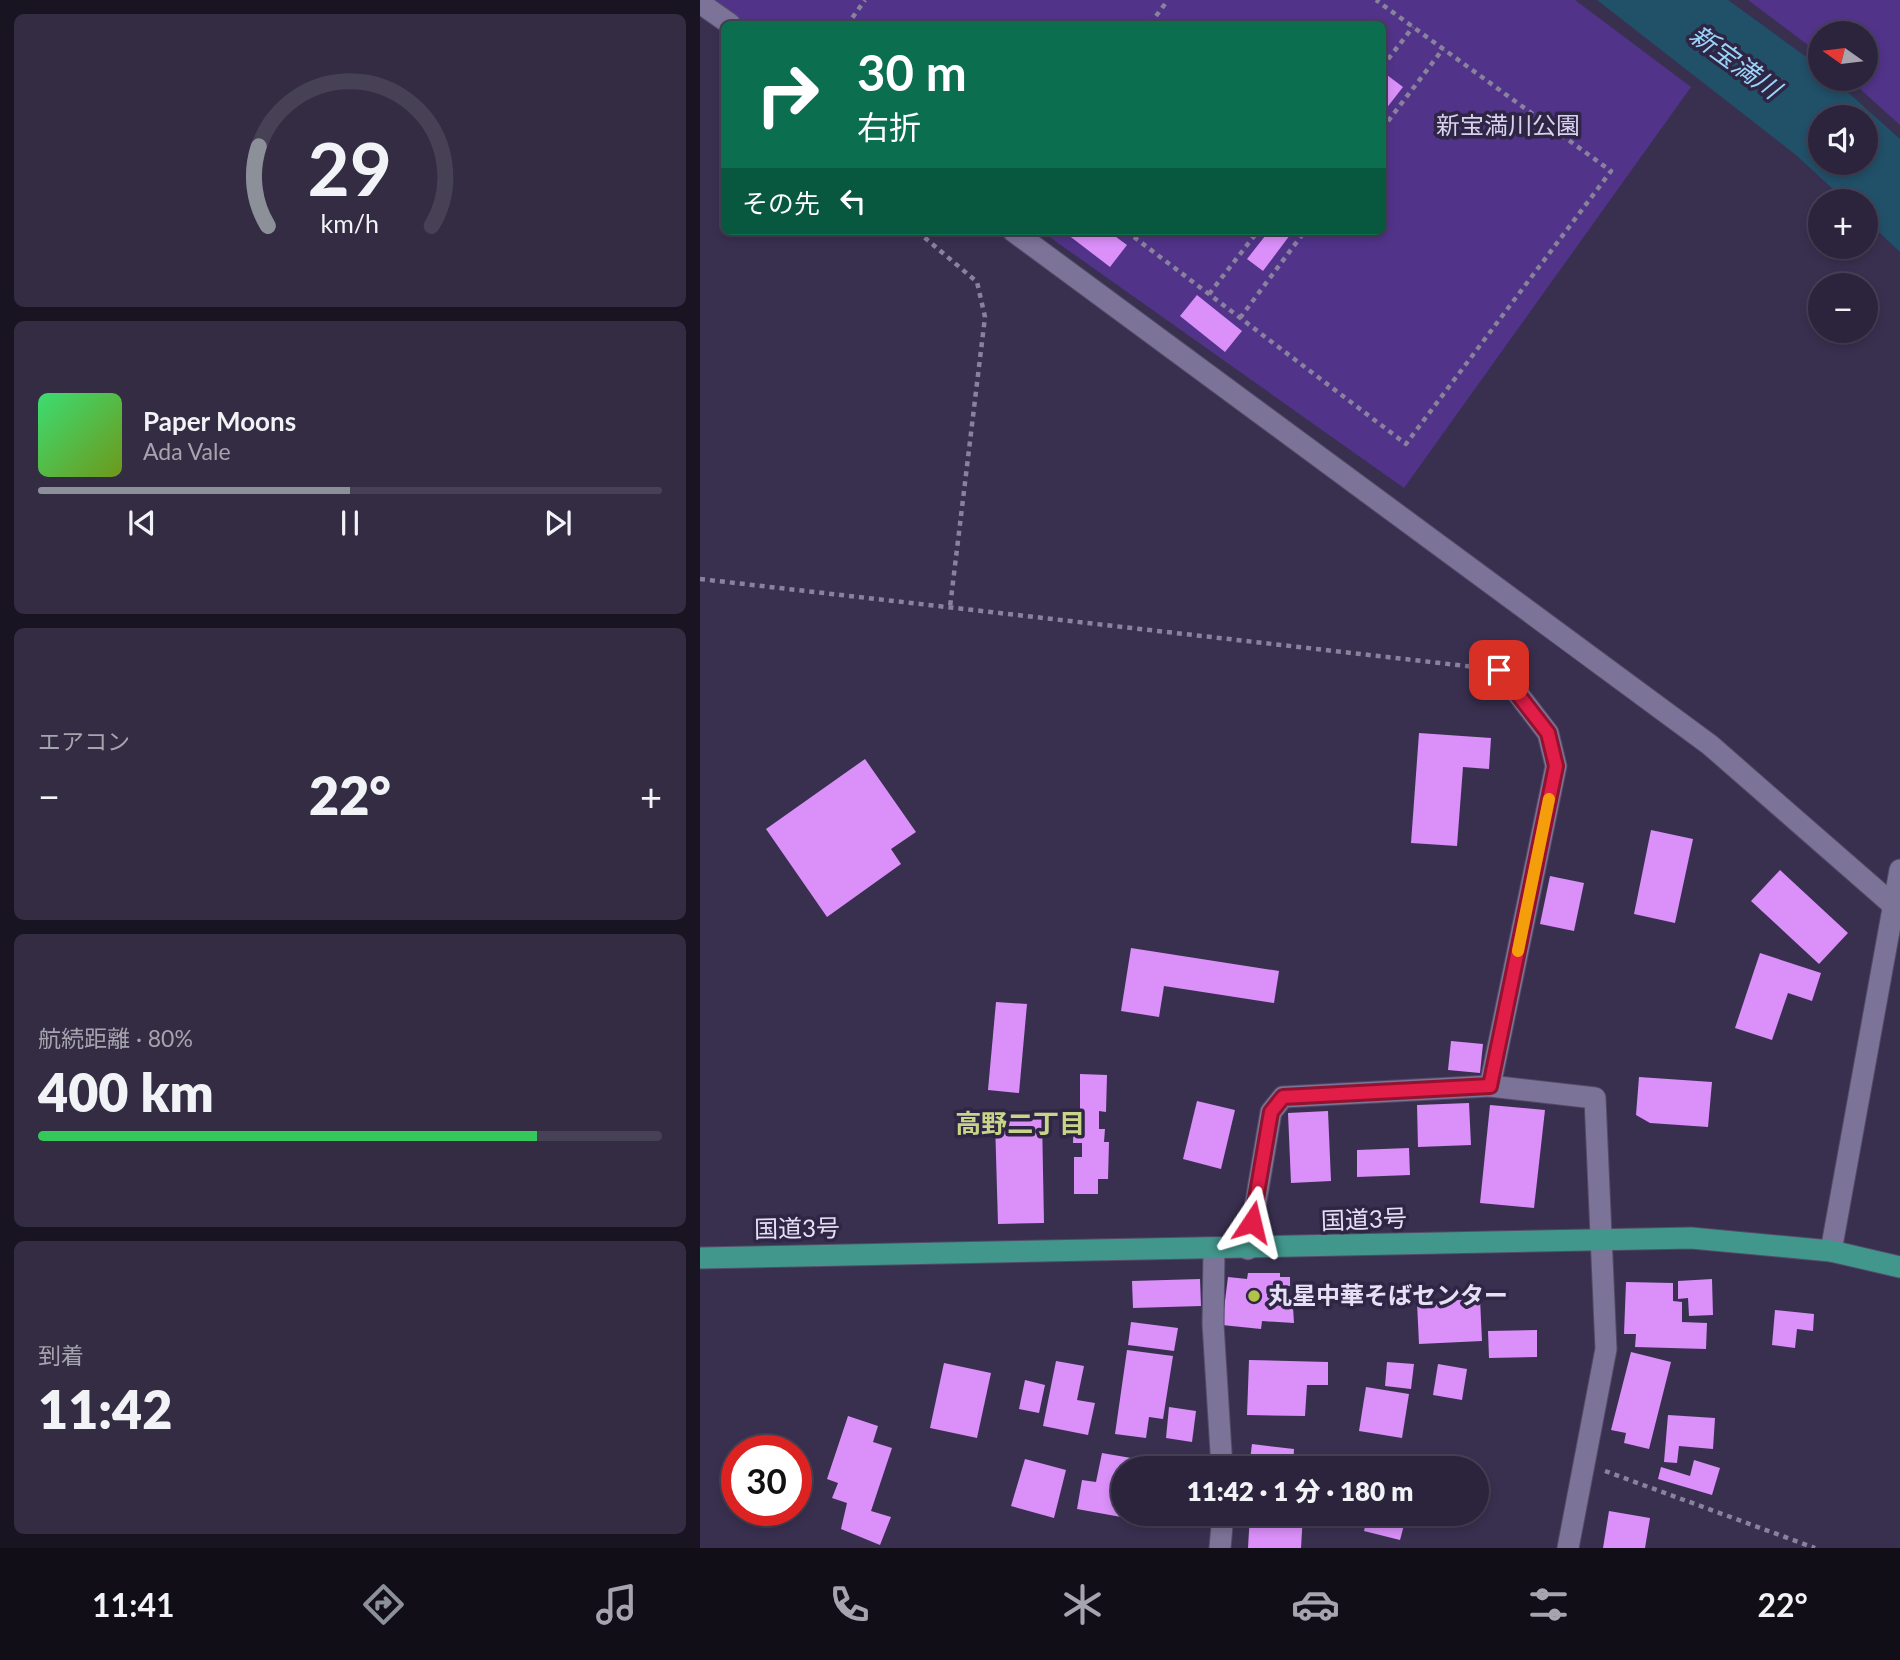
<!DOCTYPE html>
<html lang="ja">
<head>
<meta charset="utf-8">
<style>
  :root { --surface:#2b243c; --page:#332c43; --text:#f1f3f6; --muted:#a6a4af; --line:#474156; --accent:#8c9099 }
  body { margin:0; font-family:Lato,"Noto Sans JP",sans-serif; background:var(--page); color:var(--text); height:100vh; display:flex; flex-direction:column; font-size:26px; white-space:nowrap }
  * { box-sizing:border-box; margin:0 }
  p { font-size:23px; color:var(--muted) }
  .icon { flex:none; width:38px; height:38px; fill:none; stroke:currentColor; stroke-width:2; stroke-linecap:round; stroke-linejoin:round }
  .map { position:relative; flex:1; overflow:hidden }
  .details { display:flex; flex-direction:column; gap:14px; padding:14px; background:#181421; width:700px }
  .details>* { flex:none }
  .hud { position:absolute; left:21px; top:21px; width:665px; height:214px; border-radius:10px; box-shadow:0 4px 10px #0003,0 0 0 2px var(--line); background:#0b6e4f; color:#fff; overflow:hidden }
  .needle { width:46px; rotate:284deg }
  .controls { position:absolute; left:1108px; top:21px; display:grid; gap:14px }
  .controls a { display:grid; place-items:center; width:70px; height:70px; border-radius:50%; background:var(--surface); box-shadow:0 4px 10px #0003,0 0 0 2px var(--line); font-size:35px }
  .speed { position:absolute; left:21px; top:1435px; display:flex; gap:14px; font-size:35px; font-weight:700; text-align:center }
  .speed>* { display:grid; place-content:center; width:91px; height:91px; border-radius:50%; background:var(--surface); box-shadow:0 4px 10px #0003,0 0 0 2px var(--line); line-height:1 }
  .speed .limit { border:10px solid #d22; background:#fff; color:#111 }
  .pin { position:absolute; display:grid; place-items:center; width:60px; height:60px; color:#fff; margin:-30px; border-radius:14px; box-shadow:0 4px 10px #0006 }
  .me { position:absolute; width:77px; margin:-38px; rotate:10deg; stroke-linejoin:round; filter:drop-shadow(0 0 5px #0008) }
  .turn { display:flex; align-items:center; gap:24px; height:147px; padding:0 21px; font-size:32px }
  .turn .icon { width:91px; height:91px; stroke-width:2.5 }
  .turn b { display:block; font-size:49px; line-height:60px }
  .then { display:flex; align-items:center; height:66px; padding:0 21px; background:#0003; gap:14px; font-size:26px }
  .big { font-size:52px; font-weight:800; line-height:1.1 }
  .details .card { flex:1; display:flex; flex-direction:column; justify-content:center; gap:10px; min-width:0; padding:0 24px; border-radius:10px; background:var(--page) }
  .details .dial { align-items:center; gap:0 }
  .dial svg { height:182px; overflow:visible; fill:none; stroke:var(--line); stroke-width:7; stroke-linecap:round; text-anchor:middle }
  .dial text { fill:var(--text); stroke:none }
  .song { display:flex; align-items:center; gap:21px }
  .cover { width:84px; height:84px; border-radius:10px; background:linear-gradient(135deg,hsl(140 70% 55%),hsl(80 70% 35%)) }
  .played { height:7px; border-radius:4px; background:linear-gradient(90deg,var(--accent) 50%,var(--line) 50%) }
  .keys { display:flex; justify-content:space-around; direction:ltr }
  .heat { display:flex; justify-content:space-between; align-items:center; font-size:38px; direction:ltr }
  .charge { height:10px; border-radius:5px; background:linear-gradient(90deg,#34c759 80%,var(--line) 0) }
  .trip { position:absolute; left:411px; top:1456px; width:378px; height:70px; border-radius:35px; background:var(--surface); box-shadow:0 4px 10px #0003,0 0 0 2px var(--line); font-weight:800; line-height:70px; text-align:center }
  .menu { display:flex; height:112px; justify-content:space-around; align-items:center; background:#110e18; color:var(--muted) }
  .menu .icon { width:49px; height:49px }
  .menu .selected { color:var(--accent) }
  .menu b { font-size:32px; color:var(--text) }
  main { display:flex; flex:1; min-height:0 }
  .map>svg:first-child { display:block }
</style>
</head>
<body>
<main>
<section class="details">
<div class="card dial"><svg viewBox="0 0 100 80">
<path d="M14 69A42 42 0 1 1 86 69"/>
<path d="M14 69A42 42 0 0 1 10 34" stroke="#8c9099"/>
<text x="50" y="56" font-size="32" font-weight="700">29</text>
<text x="50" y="72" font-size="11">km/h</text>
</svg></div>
<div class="card">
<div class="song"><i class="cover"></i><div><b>Paper Moons</b><p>Ada Vale</p></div></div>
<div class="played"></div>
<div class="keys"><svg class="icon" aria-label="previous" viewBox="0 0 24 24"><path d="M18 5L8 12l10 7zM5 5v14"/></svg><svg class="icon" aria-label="pause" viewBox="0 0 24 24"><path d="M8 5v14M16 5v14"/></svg><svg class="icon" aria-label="next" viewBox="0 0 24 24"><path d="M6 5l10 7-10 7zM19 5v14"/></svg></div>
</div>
<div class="card"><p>エアコン</p>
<div class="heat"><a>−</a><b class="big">22°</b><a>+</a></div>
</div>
<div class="card"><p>航続距離 · 80%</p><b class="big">400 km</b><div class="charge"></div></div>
<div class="card"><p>到着</p><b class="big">11:42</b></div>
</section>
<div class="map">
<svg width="1200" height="1548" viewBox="0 0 1200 1548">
  <rect width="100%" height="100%" fill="#393050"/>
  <g fill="#513389">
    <polygon points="11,0 875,0 991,87 704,488 341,231 682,231 682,24 46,24"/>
    <polygon points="1048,0 1200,0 1200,125 1149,79 1166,79 1166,33 1120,33 1120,54"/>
  </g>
  <path fill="#215069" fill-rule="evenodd" d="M897,0H1028L1120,67V79H1133L1200,139V252L1166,220V201H1146L1096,155ZM1120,117H1166V163H1120Z"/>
  <g fill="#da8ff9">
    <polygon points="687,75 703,87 682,114 682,81"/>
    <polygon points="363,231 408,231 427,245 410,267"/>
    <polygon points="569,231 593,231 563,271 547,259"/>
    <polygon points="497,295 542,331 525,352 480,316"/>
    <polygon points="719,733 791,738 789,769 763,767 757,846 711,843"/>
    <polygon points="165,759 216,832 191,849 201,864 127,917 66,829"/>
    <polygon points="951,830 993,839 975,923 934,914"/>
    <polygon points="1080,870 1148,933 1119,964 1051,901"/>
    <polygon points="850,876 884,883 874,931 840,924"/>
    <polygon points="431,948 579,971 574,1003 464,986 459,1017 421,1011"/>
    <polygon points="1060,953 1121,973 1112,1001 1088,993 1072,1040 1035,1028"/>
    <polygon points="296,1002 327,1004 319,1093 288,1090"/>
    <polygon points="751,1041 783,1044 780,1073 748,1070"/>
    <polygon points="380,1074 407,1075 406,1112 399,1111 399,1129 405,1129 404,1142 409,1142 408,1179 398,1179 398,1194 374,1194 374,1157 382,1157 382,1143 373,1143 374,1111 380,1111"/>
    <polygon points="939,1077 1012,1082 1008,1127 950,1123 936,1115"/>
    <polygon points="497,1101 535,1110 521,1169 483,1159"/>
    <polygon points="769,1103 771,1145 718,1147 717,1105"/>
    <polygon points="790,1105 845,1110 834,1208 780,1203"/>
    <polygon points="628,1111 631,1181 591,1183 588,1113"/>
    <polygon points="342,1119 344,1223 298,1224 295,1121"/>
    <polygon points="709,1148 710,1175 657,1177 657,1150"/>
    <polygon points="548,1273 580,1273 580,1277 590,1277 590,1286 583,1286 583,1306 593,1307 594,1323 562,1321 561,1329 522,1325 528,1277 547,1279"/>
    <polygon points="500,1279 501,1306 433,1308 432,1281"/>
    <polygon points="1012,1279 1013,1315 989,1316 988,1298 978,1299 978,1281"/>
    <polygon points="926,1282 973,1283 973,1301 982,1302 982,1322 1007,1323 1006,1349 935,1347 936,1334 924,1334"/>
    <polygon points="780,1299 782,1341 719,1344 717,1302"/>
    <polygon points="1075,1310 1114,1314 1113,1331 1097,1329 1095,1348 1072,1345"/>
    <polygon points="431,1322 478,1328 474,1351 428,1345"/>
    <polygon points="837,1330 837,1357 789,1358 788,1331"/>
    <polygon points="427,1350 473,1356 463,1419 449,1417 446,1438 415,1434"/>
    <polygon points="931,1352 971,1362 949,1449 924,1443 926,1433 911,1430"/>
    <polygon points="549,1360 628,1362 628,1385 607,1385 605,1416 547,1415"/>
    <polygon points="356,1361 384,1366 377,1400 395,1403 388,1435 343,1426"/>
    <polygon points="687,1362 714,1364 711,1389 685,1386"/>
    <polygon points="244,1363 291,1373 277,1438 230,1428"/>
    <polygon points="738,1364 767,1369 762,1400 733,1395"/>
    <polygon points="325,1380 345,1385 339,1413 319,1409"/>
    <polygon points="666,1387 709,1394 702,1438 659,1431"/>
    <polygon points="469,1407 496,1411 492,1442 466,1438"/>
    <polygon points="968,1415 1015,1418 1013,1449 979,1446 977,1463 964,1462"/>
    <polygon points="148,1416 178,1426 173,1442 192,1448 171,1511 191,1517 180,1545 141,1529 147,1503 132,1498 138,1483 127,1479"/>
    <polygon points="552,1444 594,1449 593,1468 549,1468"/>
    <polygon points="402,1453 437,1459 435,1468 424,1468 424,1514 444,1514 443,1521 377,1509 382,1480 396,1482"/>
    <polygon points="325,1459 366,1470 354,1518 311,1506"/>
    <polygon points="994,1460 1020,1468 1012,1495 958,1479 961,1467 990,1476"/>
    <polygon points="909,1511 950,1518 945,1548 903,1548"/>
    <polygon points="460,1514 485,1514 483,1521 459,1518"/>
    <polygon points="550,1514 603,1514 601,1548 548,1548"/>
    <polygon points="668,1514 707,1514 700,1540 664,1531"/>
  </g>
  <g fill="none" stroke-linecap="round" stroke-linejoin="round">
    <defs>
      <g id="minor">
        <polyline points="0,3 30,24"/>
        <polyline points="313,231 1010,745 1192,904"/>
        <polyline points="799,669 848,733 856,766 790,1086 895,1098 906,1349 868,1548"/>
        <polyline points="514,1249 513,1324 522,1468"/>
        <polyline points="548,1249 571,1112 583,1097 790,1086"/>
        <polyline points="520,1548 523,1514"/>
      </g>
      <polyline id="tertiary" points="1131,1251 1200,870"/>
      <polyline id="trunk" points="0,1258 991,1238 1131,1251 1200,1267"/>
    </defs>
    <use href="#minor" stroke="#534b67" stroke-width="23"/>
    <use href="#tertiary" stroke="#534b67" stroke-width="23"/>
    <use href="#trunk" stroke="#534b67" stroke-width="23"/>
    <g stroke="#89829d" stroke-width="4.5" stroke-dasharray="5 5" stroke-linecap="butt">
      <polyline points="155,24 150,21 165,0"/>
      <polyline points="450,24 468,0"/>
      <polyline points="682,67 713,27"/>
      <polyline points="682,129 743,49"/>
      <polyline points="217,231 277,282 285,317 250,607"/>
      <polyline points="426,231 706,444 911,171 676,0"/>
      <polyline points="509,294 558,231"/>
      <polyline points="540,318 605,231"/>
      <polyline points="0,579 775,667"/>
      <polyline points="905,1471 1115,1548"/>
    </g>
    <use href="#minor" stroke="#7c7398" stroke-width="21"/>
    <use href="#tertiary" stroke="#7c7398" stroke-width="21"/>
    <use href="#trunk" stroke="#42978c" stroke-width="21"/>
  </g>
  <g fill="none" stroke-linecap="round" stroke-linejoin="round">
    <defs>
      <polyline id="route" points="552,1222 571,1112 583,1097 790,1086 856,766 848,733 799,670"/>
    </defs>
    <use href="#route" stroke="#92132f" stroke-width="18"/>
    <use href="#route" stroke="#e11d48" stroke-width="12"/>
    <polyline stroke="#f59e0b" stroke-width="12" points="818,951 849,799"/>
  </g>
  <circle fill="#b4c24a" stroke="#2f2645" stroke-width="2.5" cx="554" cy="1296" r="7"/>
  <g text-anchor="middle" stroke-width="7" stroke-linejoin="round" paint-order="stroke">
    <g font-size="24" fill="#d8d2ee" stroke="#2f2645">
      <text x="808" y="134">新宝満川公園</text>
    </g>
    <g font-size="24" fill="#e5e0f5" stroke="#2f2645">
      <text transform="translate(664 1220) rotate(-2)" y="8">国道3号</text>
      <text transform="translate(97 1229) rotate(-1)" y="8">国道3号</text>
    </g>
    <g font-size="24" font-weight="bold" fill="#e5e0f5" stroke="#2f2645" text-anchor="start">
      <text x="568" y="1304">丸星中華そばセンター</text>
    </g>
    <g font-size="26" font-style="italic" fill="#9ad4f8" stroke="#2f2645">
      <text transform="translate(1035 62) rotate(36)" y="9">新宝満川</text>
    </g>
    <g font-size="26" font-weight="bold" fill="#c8d487" stroke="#2f2645">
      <text x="320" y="1133">高野二丁目</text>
    </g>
  </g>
</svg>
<div class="controls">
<a><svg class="needle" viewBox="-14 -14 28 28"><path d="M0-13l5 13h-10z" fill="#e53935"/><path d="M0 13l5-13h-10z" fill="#a6a4af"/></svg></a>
<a><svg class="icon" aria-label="sound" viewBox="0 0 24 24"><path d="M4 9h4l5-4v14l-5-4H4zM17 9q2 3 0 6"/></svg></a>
<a>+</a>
<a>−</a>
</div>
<div class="speed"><div class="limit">30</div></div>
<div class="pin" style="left:799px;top:670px;background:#d93025"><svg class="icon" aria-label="arrive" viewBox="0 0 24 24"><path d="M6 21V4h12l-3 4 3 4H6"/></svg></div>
<svg class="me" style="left:552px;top:1222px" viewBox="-20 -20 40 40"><path d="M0-17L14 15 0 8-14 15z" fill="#e11d48" stroke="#fff" stroke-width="4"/></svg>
<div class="trip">11:42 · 1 分 · 180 m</div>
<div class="hud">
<div class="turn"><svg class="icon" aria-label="right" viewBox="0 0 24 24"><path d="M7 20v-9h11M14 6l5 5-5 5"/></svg><div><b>30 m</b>右折</div></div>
<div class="then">その先<svg class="icon" aria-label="left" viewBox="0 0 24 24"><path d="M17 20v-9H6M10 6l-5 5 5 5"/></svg></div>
</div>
</div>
</main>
<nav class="menu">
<b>11:41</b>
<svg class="icon selected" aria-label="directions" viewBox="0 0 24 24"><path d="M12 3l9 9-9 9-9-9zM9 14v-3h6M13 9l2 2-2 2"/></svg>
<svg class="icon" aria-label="music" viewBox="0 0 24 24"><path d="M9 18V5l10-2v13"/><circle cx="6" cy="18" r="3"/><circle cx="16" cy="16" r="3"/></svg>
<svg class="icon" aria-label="phone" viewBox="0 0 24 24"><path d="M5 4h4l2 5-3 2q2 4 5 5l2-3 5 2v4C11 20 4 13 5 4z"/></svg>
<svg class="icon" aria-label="climate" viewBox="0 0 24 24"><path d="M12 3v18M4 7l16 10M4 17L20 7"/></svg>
<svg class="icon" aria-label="car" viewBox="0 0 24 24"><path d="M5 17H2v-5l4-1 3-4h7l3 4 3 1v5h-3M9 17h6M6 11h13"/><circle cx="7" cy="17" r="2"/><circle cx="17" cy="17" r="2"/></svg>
<svg class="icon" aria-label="filters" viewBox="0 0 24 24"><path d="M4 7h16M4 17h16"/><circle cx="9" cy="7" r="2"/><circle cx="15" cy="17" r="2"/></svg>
<b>22°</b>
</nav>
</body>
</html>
